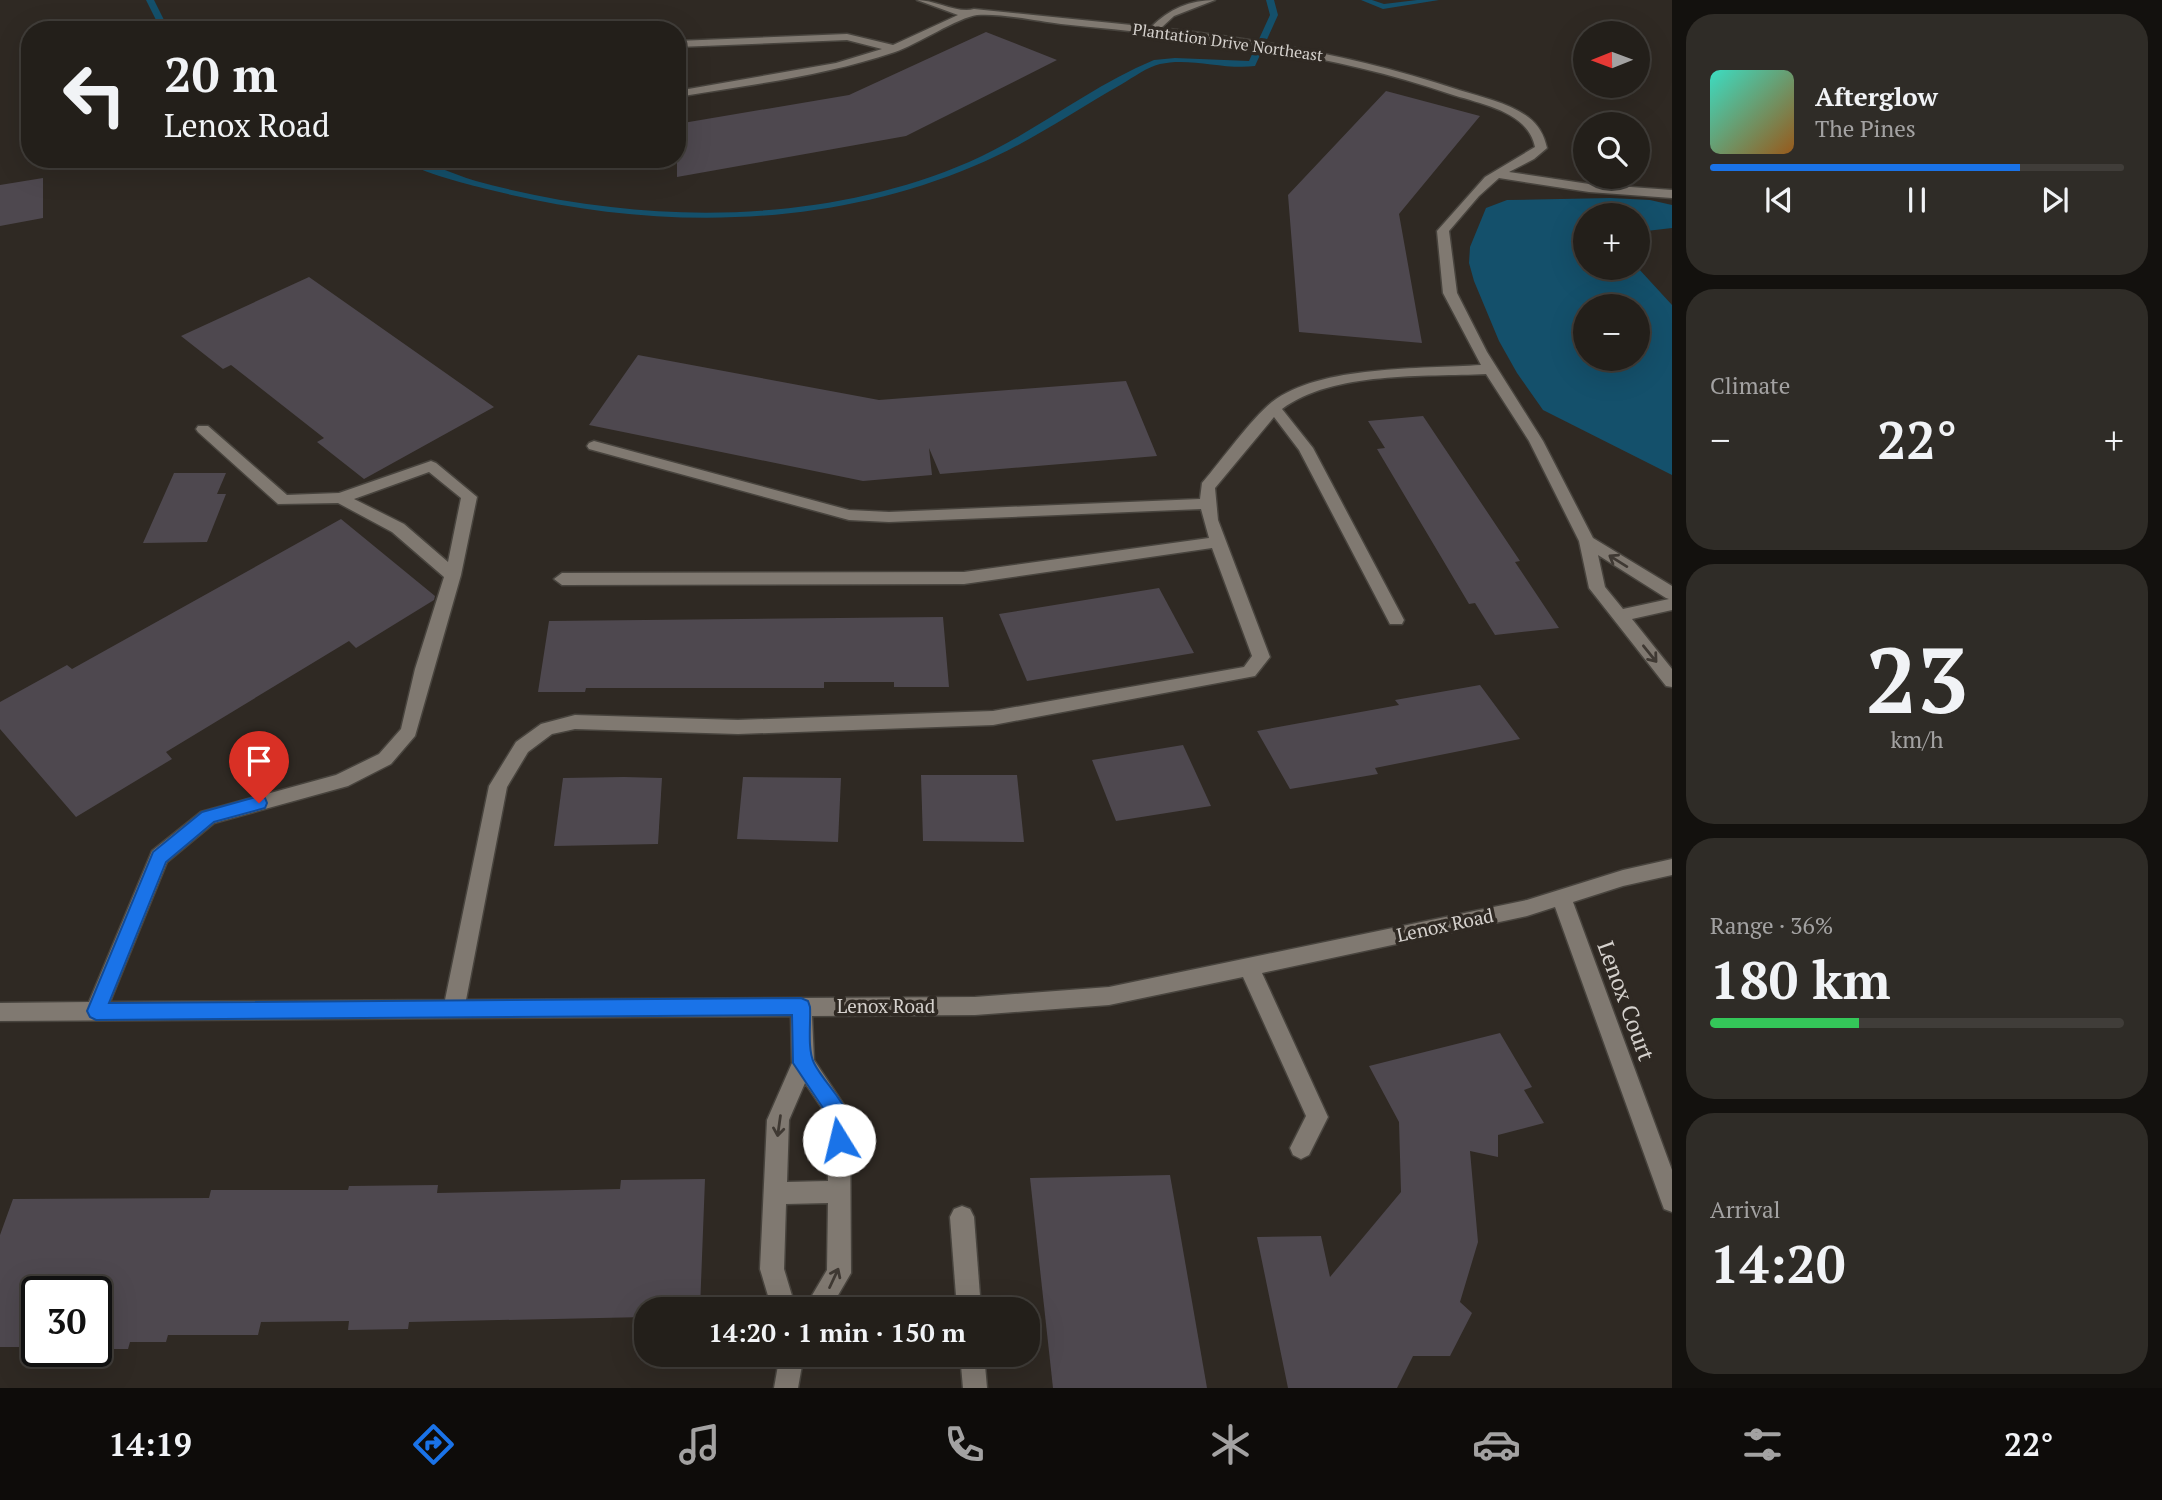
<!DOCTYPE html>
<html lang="en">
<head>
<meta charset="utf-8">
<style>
  :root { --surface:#231f1a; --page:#2f2c27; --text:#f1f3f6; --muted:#a3a2a2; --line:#403d39; --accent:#1a73e8 }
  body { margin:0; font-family:"PT Serif",serif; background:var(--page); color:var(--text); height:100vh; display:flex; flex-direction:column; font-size:26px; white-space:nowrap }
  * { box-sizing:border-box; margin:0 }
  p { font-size:23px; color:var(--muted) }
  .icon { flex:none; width:38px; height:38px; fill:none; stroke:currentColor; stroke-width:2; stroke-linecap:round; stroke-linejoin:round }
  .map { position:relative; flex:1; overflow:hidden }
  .side { display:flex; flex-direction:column; gap:14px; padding:14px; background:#13110e; width:490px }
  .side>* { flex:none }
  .guide { position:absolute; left:21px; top:21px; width:665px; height:147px; border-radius:28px; box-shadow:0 7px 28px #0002,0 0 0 2px var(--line); background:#231f1a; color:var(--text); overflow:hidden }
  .needle { width:46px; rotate:269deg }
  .controls { position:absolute; left:1573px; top:21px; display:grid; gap:14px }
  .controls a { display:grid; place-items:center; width:77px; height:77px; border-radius:50%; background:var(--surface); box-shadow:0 7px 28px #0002,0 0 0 2px var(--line); font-size:35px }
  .speed { position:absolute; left:21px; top:1276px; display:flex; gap:14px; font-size:35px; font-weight:700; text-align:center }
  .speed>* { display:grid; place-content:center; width:91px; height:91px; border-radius:50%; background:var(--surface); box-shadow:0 7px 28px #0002,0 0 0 2px var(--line); line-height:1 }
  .speed .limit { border:4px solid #111; border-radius:10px; background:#fff; color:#111 }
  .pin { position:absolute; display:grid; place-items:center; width:60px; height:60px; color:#fff; margin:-72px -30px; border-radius:50% 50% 50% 0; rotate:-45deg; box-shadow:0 0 7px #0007 }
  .pin .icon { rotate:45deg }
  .me { position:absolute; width:77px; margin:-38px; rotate:351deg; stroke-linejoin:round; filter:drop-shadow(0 0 5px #0008) }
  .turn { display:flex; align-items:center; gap:24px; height:147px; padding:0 28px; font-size:32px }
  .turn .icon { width:91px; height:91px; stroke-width:2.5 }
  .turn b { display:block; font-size:49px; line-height:60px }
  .big { font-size:52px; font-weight:700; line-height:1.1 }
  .side .widget { flex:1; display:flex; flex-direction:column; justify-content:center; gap:10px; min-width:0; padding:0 24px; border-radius:28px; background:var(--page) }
  .side .dial { align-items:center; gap:0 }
  .dial b { font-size:91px; line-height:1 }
  .song { display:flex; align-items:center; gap:21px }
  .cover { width:84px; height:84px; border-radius:10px; background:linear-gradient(135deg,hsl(170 70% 55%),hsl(30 70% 35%)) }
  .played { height:7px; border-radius:4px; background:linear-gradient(90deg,var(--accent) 75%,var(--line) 75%) }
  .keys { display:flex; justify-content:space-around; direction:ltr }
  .heat { display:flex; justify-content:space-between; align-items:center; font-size:38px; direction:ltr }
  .charge { height:10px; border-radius:5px; background:linear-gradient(90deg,#34c759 36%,var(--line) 0) }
  .trip { position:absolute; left:634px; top:1297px; width:406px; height:70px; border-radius:28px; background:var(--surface); box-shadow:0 7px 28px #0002,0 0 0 2px var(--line); font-weight:700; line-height:70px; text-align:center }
  .tabs { display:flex; height:112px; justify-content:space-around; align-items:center; background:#0e0c0a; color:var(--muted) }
  .tabs .icon { width:49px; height:49px }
  .tabs .current { color:var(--accent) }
  .tabs b { font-size:32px; color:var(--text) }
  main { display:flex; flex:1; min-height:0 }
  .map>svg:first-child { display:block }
</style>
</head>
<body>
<main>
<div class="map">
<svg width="1672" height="1388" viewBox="0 0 1672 1388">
  <rect width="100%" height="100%" fill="#2f2923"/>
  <path fill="#14506b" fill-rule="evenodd" d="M1610,198L1650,200L1672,205V228L1638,232V215H1586V268H1638L1672,305V475L1543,410L1517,373L1499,341L1474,281L1469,263L1470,247L1486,208L1507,200ZM1586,306H1638V359H1586Z"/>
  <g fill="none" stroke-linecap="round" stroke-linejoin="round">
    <g fill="#14506b" fill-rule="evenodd">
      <polygon points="146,0 154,0 169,30 161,30"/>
      <path d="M1266,0H1274L1278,15L1255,66C1224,70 1190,57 1160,64C1147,67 1134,77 1122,84C1074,111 1026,145 974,166C823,230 652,230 495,191C470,185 421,173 400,159C427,159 450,174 476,181C520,193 565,202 611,207C729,221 858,210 969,162C1033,134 1089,87 1154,60L1175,58L1249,61L1270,15Z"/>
      <polygon points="1361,0 1372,0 1384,4 1417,0 1439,0 1383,9"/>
    </g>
  </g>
  <g fill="#4e484f">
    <polygon points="986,32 1057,60 906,136 677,177 677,124 849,95"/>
    <polygon points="1386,91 1480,116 1399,214 1422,343 1299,332 1288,195"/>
    <polygon points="43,178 43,218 0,226 0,185"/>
    <polygon points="309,277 494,407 364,479 317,442 324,438 231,365 223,369 181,336"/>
    <polygon points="638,355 879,400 1126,381 1157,456 940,474 929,448 932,475 863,481 589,425"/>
    <polygon points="1423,416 1520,561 1515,562 1559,628 1495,635 1475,603 1469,604 1377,449 1385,448 1368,421"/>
    <polygon points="174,473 226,473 217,494 226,494 207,542 143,543"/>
    <polygon points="341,519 435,596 434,600 356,648 349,641 166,752 172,759 76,817 0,729 0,702 67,665 72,669"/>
    <polygon points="1159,588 1194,653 1027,681 999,614"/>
    <polygon points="943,617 949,687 894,687 894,682 824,682 824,688 586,688 585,692 538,692 549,621"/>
    <polygon points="1480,685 1520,739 1375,768 1378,774 1290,789 1257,731 1399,705 1395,700"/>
    <polygon points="1183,745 1211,806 1116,821 1092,760"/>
    <polygon points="921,775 1017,775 1024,842 923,841"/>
    <polygon points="624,777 662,778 658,844 554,846 563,778"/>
    <polygon points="743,777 841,778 838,842 737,839"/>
    <polygon points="1500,1033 1532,1087 1524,1090 1544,1123 1498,1135 1498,1157 1470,1151 1478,1242 1460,1302 1472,1313 1450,1356 1413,1356 1397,1388 1288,1388 1257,1237 1321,1236 1330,1277 1401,1192 1399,1122 1369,1066"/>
    <polygon points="1170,1175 1207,1388 1053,1388 1030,1178"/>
    <polygon points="705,1179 700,1309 646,1309 646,1317 409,1322 408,1329 348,1330 349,1321 261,1322 258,1335 168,1335 166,1342 130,1342 128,1349 96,1349 96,1292 37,1292 37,1347 0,1347 0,1235 13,1199 209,1198 211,1190 348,1190 349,1186 438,1185 437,1193 620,1189 621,1180"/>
  </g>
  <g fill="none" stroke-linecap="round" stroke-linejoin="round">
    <defs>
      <g id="minor">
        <path d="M917,0C935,0 959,14 974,9L1151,27C1169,9 1190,0 1215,0L1174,16L1161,28C1263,40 1362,57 1459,90C1482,97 1509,103 1528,117C1539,125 1544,135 1547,148L1534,159L1509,172L1589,184L1672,190V198L1589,192L1499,178L1479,196L1449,231L1457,293L1487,352L1543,441L1593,538L1672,586V610L1632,619L1672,669V687L1666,686L1589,588L1579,541L1529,441L1486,374C1425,377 1333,371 1282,409L1313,448L1404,620L1402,624H1390L1299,450L1274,417L1215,488L1218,520L1270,657L1255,676L993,725L738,734L575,729L552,734L528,752L507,787L466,1000L975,997L1109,987L1527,900L1623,870L1672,859V875L1623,886L1573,902L1672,1170V1212L1664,1209L1661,1201L1555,907L1527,916L1262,973L1328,1117L1309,1155L1301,1159L1293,1155L1290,1148L1306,1116L1243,977L1109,1005L975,1015L812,1016L814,1060L850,1114L851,1273L830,1309H804L827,1270L828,1203L786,1204L784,1269L796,1309H772L760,1269L767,1120L792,1063L791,1016L0,1021V1003L89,1002L152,851L201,812L336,775L379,754L401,729L415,669L444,577L392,532L338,503L278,504L198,432L196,429L198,426H208L287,495L339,493L431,461L436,463L477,497L461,575L415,736L391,764L348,786L214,823L167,862L110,1002L445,1000L489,786L516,742L541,724L575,715L738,720L993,711L1244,667L1252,656L1212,548L964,584L562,585L554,579L562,573L964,572L1209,538L1201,509L889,522L849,520L589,449L587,446L589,443L594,441L849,510L889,512L1200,499L1202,483C1222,460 1249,421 1272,402C1320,365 1422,369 1481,365L1443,293L1437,231L1485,177L1535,147C1528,111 1480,104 1450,94C1324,51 1193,37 1061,24C1037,21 1000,13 977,15C959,17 916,45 895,52C824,76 750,85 677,97V91L836,63L882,49L847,40L678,47L677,41L847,34L893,45L958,15ZM429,472L461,498L448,562L404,524L354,499ZM1598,555L1666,598L1669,599L1623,609L1605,587ZM805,1083L828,1117V1181L787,1182L789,1120Z"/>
        <polygon points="962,1206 970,1209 974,1217 981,1309 957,1309 950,1217 954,1209"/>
        <polygon points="780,1354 804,1354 798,1388 774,1388"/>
        <polygon points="960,1354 984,1354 987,1388 963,1388"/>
      </g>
    </defs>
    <use href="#minor" stroke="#48443e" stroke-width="3"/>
    <use href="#minor" fill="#807971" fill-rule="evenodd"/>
  </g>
  <defs><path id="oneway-shaft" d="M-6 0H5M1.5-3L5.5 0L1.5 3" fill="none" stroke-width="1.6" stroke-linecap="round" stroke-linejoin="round" transform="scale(1.75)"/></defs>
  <g stroke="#3f3933">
    <use href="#oneway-shaft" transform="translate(1618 561) rotate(-148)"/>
    <use href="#oneway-shaft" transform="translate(1650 654) rotate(51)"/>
    <use href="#oneway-shaft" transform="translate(779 1126) rotate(98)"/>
    <use href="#oneway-shaft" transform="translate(834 1278) rotate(-65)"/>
  </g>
  <path fill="#1a73e8" stroke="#114b97" stroke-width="2" d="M259,796L265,798L267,803L265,808L214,822L166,862L109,1003L801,998L808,1001L810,1007C811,1022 807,1049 814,1063C828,1091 862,1111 846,1147L839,1150L832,1147L829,1140V1117L793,1063L792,1015L96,1020L90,1017L87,1011L153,852L202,812Z"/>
  <g text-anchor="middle" stroke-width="7" stroke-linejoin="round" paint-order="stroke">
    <g font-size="16" fill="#d5d1cd" stroke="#2f2923">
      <text transform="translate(1228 42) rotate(8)" y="6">Plantation Drive Northeast</text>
    </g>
    <g font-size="19" fill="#d5d1cd" stroke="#2f2923">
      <text transform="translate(1445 925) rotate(-12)" y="7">Lenox Road</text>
      <text x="886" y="1013">Lenox Road</text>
    </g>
    <g font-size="23" fill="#d5d1cd" stroke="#2f2923">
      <text transform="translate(1626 1001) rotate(70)" y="8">Lenox Court</text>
    </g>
  </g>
</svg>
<div class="controls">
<a><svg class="needle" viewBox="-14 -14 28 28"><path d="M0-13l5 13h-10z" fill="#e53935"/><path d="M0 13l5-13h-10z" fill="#a3a2a2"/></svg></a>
<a><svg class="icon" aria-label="search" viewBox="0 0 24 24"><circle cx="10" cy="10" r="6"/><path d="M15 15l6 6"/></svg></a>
<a>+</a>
<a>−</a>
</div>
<div class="speed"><div class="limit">30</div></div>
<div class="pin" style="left:259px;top:803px;background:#d93025"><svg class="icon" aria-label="arrive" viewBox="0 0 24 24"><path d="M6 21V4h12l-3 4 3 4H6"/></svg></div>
<svg class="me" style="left:839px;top:1140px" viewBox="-20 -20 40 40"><circle r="19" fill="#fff"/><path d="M0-13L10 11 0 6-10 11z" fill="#1a73e8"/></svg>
<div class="trip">14:20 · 1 min · 150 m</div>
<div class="guide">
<div class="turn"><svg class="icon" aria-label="left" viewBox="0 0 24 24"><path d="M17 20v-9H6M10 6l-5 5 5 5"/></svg><div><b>20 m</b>Lenox Road</div></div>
</div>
</div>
<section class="side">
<div class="widget">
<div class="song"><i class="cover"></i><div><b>Afterglow</b><p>The Pines</p></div></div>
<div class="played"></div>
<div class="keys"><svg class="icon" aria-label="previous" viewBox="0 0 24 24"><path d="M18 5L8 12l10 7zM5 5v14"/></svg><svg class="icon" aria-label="pause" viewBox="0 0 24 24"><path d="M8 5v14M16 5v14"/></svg><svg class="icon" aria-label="next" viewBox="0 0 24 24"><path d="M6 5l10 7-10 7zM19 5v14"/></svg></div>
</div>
<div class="widget"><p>Climate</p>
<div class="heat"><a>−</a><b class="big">22°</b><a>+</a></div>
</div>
<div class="widget dial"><b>23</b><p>km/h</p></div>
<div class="widget"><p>Range · 36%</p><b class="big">180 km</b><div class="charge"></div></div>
<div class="widget"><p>Arrival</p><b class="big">14:20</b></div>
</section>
</main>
<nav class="tabs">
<b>14:19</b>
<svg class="icon current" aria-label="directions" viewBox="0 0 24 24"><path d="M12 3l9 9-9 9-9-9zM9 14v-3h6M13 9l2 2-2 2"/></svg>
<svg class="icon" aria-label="music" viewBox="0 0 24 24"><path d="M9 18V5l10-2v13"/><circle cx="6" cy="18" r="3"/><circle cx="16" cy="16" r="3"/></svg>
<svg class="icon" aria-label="phone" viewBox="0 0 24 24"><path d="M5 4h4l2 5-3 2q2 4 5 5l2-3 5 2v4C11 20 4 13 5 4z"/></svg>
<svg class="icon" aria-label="climate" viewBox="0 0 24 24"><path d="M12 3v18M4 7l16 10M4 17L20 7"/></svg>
<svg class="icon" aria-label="car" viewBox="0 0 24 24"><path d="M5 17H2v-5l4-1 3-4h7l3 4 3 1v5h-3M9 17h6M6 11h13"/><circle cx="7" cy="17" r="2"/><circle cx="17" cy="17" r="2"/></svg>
<svg class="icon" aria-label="filters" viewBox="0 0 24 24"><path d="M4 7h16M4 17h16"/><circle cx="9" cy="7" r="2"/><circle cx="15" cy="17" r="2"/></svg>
<b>22°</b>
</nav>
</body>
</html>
